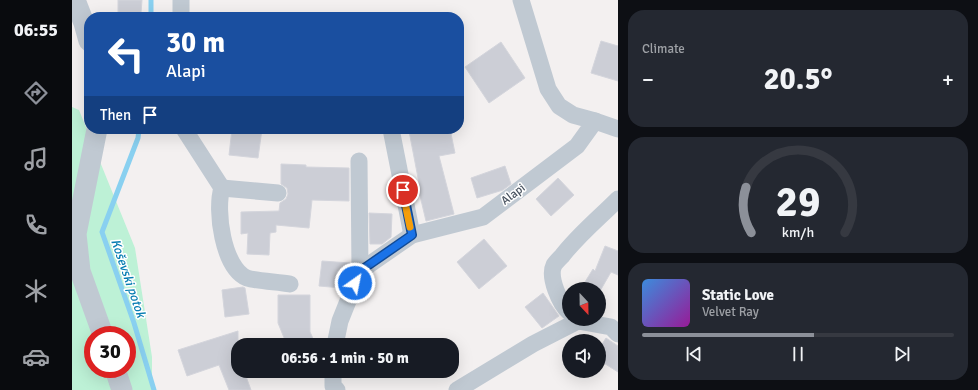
<!DOCTYPE html>
<html lang="en">
<head>
<meta charset="utf-8">
<style>
  :root { --surface:#171b24; --page:#242831; --text:#f1f3f6; --muted:#9ea1a6; --line:#363941; --accent:#8c9099 }
  body { margin:0; font-family:Signika,sans-serif; background:var(--page); color:var(--text); height:100vh; display:flex; flex-direction:column; font-size:15px; white-space:nowrap }
  * { box-sizing:border-box; margin:0 }
  p { font-size:13px; color:var(--muted) }
  .icon { flex:none; width:22px; height:22px; fill:none; stroke:currentColor; stroke-width:2; stroke-linecap:round; stroke-linejoin:round }
  .map { position:relative; flex:1; overflow:hidden }
  .sheet { display:flex; flex-direction:column; gap:10px; padding:10px; background:#0d0f14; width:360px }
  .sheet>* { flex:none }
  .banner { position:absolute; left:12px; top:12px; width:380px; height:122px; border-radius:16px; box-shadow:0 4px 16px #0002; background:#1a4fa0; color:#fff; overflow:hidden }
  .needle { width:26px; rotate:158deg }
  .tools { position:absolute; left:490px; top:282px; display:grid; gap:8px }
  .tools a { display:grid; place-items:center; width:44px; height:44px; border-radius:50%; background:var(--surface); box-shadow:0 4px 16px #0002; font-size:20px }
  .speed { position:absolute; left:12px; top:326px; display:flex; gap:8px; font-size:20px; font-weight:700; text-align:center }
  .speed>* { display:grid; place-content:center; width:52px; height:52px; border-radius:50%; background:var(--surface); box-shadow:0 4px 16px #0002; line-height:1 }
  .speed .limit { border:6px solid #d22; background:#fff; color:#111 }
  .pin { position:absolute; display:grid; place-items:center; width:34px; height:34px; color:#fff; margin:-17px; border:2px solid #fff; border-radius:50%; box-shadow:0 1px 4px #0007 }
  .me { position:absolute; width:44px; margin:-22px; rotate:33deg; stroke-linejoin:round; filter:drop-shadow(0 0 3px #0008) }
  .turn { display:flex; align-items:center; gap:14px; height:84px; padding:0 16px; font-size:18px }
  .turn .icon { width:52px; height:52px; stroke-width:2.5 }
  .turn b { display:block; font-size:28px; line-height:34px }
  .then { display:flex; align-items:center; height:38px; padding:0 16px; background:#0003; gap:8px; font-size:15px }
  .big { font-size:30px; font-weight:800; line-height:1.1 }
  .sheet .card { flex:1; display:flex; flex-direction:column; justify-content:center; gap:6px; min-width:0; padding:0 14px; border-radius:16px; background:var(--page) }
  .sheet .dial { align-items:center; gap:0 }
  .dial svg { height:104px; overflow:visible; fill:none; stroke:var(--line); stroke-width:7; stroke-linecap:round; text-anchor:middle }
  .dial text { fill:var(--text); stroke:none }
  .song { display:flex; align-items:center; gap:12px }
  .cover { width:48px; height:48px; border-radius:6px; background:linear-gradient(135deg,hsl(210 70% 55%),hsl(300 70% 35%)) }
  .played { height:4px; border-radius:2px; background:linear-gradient(90deg,var(--accent) 55%,var(--line) 55%) }
  .keys { display:flex; justify-content:space-around; direction:ltr }
  .heat { display:flex; justify-content:space-between; align-items:center; font-size:22px; direction:ltr }
  .trip { position:absolute; left:159px; top:338px; width:228px; height:40px; border-radius:16px; background:var(--surface); box-shadow:0 4px 16px #0002; font-weight:800; line-height:40px; text-align:center }
  main { display:flex; flex:1; min-height:0 }
  .tab-bar { display:flex; flex-direction:column; width:72px; justify-content:space-around; align-items:center; background:#090b0e; color:var(--muted) }
  .tab-bar .icon { width:28px; height:28px }
  .tab-bar .active { color:var(--accent) }
  .tab-bar b { font-size:18px; color:var(--text) }
  .map>svg:first-child { display:block }
</style>
</head>
<body>
<main>
<nav class="tab-bar">
<b>06:55</b>
<svg class="icon active" aria-label="directions" viewBox="0 0 24 24"><path d="M12 3l9 9-9 9-9-9zM9 14v-3h6M13 9l2 2-2 2"/></svg>
<svg class="icon" aria-label="music" viewBox="0 0 24 24"><path d="M9 18V5l10-2v13"/><circle cx="6" cy="18" r="3"/><circle cx="16" cy="16" r="3"/></svg>
<svg class="icon" aria-label="phone" viewBox="0 0 24 24"><path d="M5 4h4l2 5-3 2q2 4 5 5l2-3 5 2v4C11 20 4 13 5 4z"/></svg>
<svg class="icon" aria-label="climate" viewBox="0 0 24 24"><path d="M12 3v18M4 7l16 10M4 17L20 7"/></svg>
<svg class="icon" aria-label="car" viewBox="0 0 24 24"><path d="M5 17H2v-5l4-1 3-4h7l3 4 3 1v5h-3M9 17h6M6 11h13"/><circle cx="7" cy="17" r="2"/><circle cx="17" cy="17" r="2"/></svg>
</nav>
<div class="map">
<svg width="546" height="390" viewBox="0 0 546 390">
  <rect width="100%" height="100%" fill="#f3f0f0"/>
  <path fill="#bdf1d6" fill-rule="evenodd" d="M0,107L7,110L63,248L80,357V390H0ZM21,335H55V369H21Z"/>
  <g fill="none" stroke-linecap="round" stroke-linejoin="round">
    <g stroke="#89d0f0" stroke-width="5">
      <polyline points="79,17 79,0"/>
      <polyline points="67,129 66,138 30,232 62,323 82,390"/>
    </g>
  </g>
  <g fill="#ccced6" stroke="#d4d5dc">
    <polygon points="46,0 70,0 69,13 46,13"/>
    <polygon points="529,41 546,46 546,81 519,73"/>
    <polygon points="429,42 453,78 417,103 393,67"/>
    <polygon points="160,129 190,129 186,158 157,155"/>
    <polygon points="347,129 378,129 383,153 367,156 382,214 354,221 345,183 347,183 337,131"/>
    <polygon points="209,164 234,165 234,167 277,168 277,201 240,200 237,228 204,225 204,232 198,233 197,255 175,254 176,233 169,234 169,212 207,211 208,203 214,199 216,194 215,188 209,184"/>
    <polygon points="433,166 439,184 431,190 405,198 399,178"/>
    <polygon points="486,178 502,195 479,216 464,199"/>
    <polygon points="297,213 320,214 319,237 310,244 298,244"/>
    <polygon points="412,239 435,266 407,289 385,262"/>
    <polygon points="533,246 546,251 546,275 539,272 528,291 527,289 524,289 513,282 521,269 523,271"/>
    <polygon points="250,261 278,263 277,272 270,288 247,286"/>
    <polygon points="171,287 173,288 177,314 153,317 150,290"/>
    <polygon points="471,293 487,316 470,328 453,307"/>
    <polygon points="206,295 238,295 238,332 244,345 215,345 206,323"/>
    <polygon points="166,331 166,371 172,371 179,390 157,390 147,365 115,376 106,350"/>
    <polygon points="534,338 546,346 546,372 527,360 527,349"/>
  </g>
  <g fill="none" stroke-linecap="round" stroke-linejoin="round">
    <g stroke="#c0c9d2" stroke-width="17">
      <polyline points="109,0 109,17"/>
      <polyline points="523,121 546,129"/>
      <path d="M112,129L150,188C143,210 151,268 175,278C184,281 208,282 218,284"/>
      <polyline points="319,129 340,235"/>
      <polyline points="287,161 288,271"/>
      <polyline points="150,188 206,193"/>
      <path d="M497,312C488,304 476,277 482,265C484,262 487,259 490,256C506,235 527,218 546,199"/>
      <polyline points="263,345 268,321 288,271 340,235 411,217 505,146 523,121 501,115 487,106 476,89 449,0"/>
      <polyline points="261,371 261,386 265,390"/>
      <polyline points="385,390 461,344 506,321 539,327 546,334"/>
    </g>
    <g stroke="#c0c9d2" stroke-width="21">
      <polyline points="3,0 12,23 17,41"/>
      <polyline points="25,129 4,234 8,271 31,335"/>
      <polyline points="43,369 50,390"/>
    </g>
  </g>
  <g fill="none" stroke-linecap="round" stroke-linejoin="round">
    <defs>
      <polyline id="route" points="283,283 288,271 340,235 331,190"/>
    </defs>
    <use href="#route" stroke="#114b97" stroke-width="10"/>
    <use href="#route" stroke="#1a73e8" stroke-width="7"/>
    <polyline stroke="#f59e0b" stroke-width="7" points="333,203 338,227"/>
  </g>
  <g text-anchor="middle" stroke-width="3" stroke-linejoin="round" paint-order="stroke">
    <g font-size="12" fill="#47515e" stroke="#fff">
      <text transform="translate(441 194) rotate(-37)" y="4">Alapi</text>
    </g>
    <g font-size="13" font-style="italic" fill="#077db2" stroke="#fff">
      <text transform="translate(57 278) rotate(71)" y="5">Koševski potok</text>
    </g>
  </g>
</svg>
<div class="tools">
<a><svg class="needle" viewBox="-14 -14 28 28"><path d="M0-13l5 13h-10z" fill="#e53935"/><path d="M0 13l5-13h-10z" fill="#9ea1a6"/></svg></a>
<a><svg class="icon" aria-label="sound" viewBox="0 0 24 24"><path d="M4 9h4l5-4v14l-5-4H4zM17 9q2 3 0 6"/></svg></a>
</div>
<div class="speed"><div class="limit">30</div></div>
<div class="pin" style="left:331px;top:190px;background:#d93025"><svg class="icon" aria-label="arrive" viewBox="0 0 24 24"><path d="M6 21V4h12l-3 4 3 4H6"/></svg></div>
<svg class="me" style="left:283px;top:283px" viewBox="-20 -20 40 40"><circle r="17" fill="#1a73e8" stroke="#fff" stroke-width="3"/><path d="M0-11L8 9 0 5-8 9z" fill="#fff"/></svg>
<div class="trip">06:56 · 1 min · 50 m</div>
<div class="banner">
<div class="turn"><svg class="icon" aria-label="left" viewBox="0 0 24 24"><path d="M17 20v-9H6M10 6l-5 5 5 5"/></svg><div><b>30 m</b>Alapi</div></div>
<div class="then">Then<svg class="icon" aria-label="arrive" viewBox="0 0 24 24"><path d="M6 21V4h12l-3 4 3 4H6"/></svg></div>
</div>
</div>
<section class="sheet">
<div class="card"><p>Climate</p>
<div class="heat"><a>−</a><b class="big">20.5°</b><a>+</a></div>
</div>
<div class="card dial"><svg viewBox="0 0 100 80">
<path d="M14 69A42 42 0 1 1 86 69"/>
<path d="M14 69A42 42 0 0 1 10 34" stroke="#8c9099"/>
<text x="50" y="56" font-size="32" font-weight="700">29</text>
<text x="50" y="72" font-size="11">km/h</text>
</svg></div>
<div class="card">
<div class="song"><i class="cover"></i><div><b>Static Love</b><p>Velvet Ray</p></div></div>
<div class="played"></div>
<div class="keys"><svg class="icon" aria-label="previous" viewBox="0 0 24 24"><path d="M18 5L8 12l10 7zM5 5v14"/></svg><svg class="icon" aria-label="pause" viewBox="0 0 24 24"><path d="M8 5v14M16 5v14"/></svg><svg class="icon" aria-label="next" viewBox="0 0 24 24"><path d="M6 5l10 7-10 7zM19 5v14"/></svg></div>
</div>
</section>
</main>
</body>
</html>
